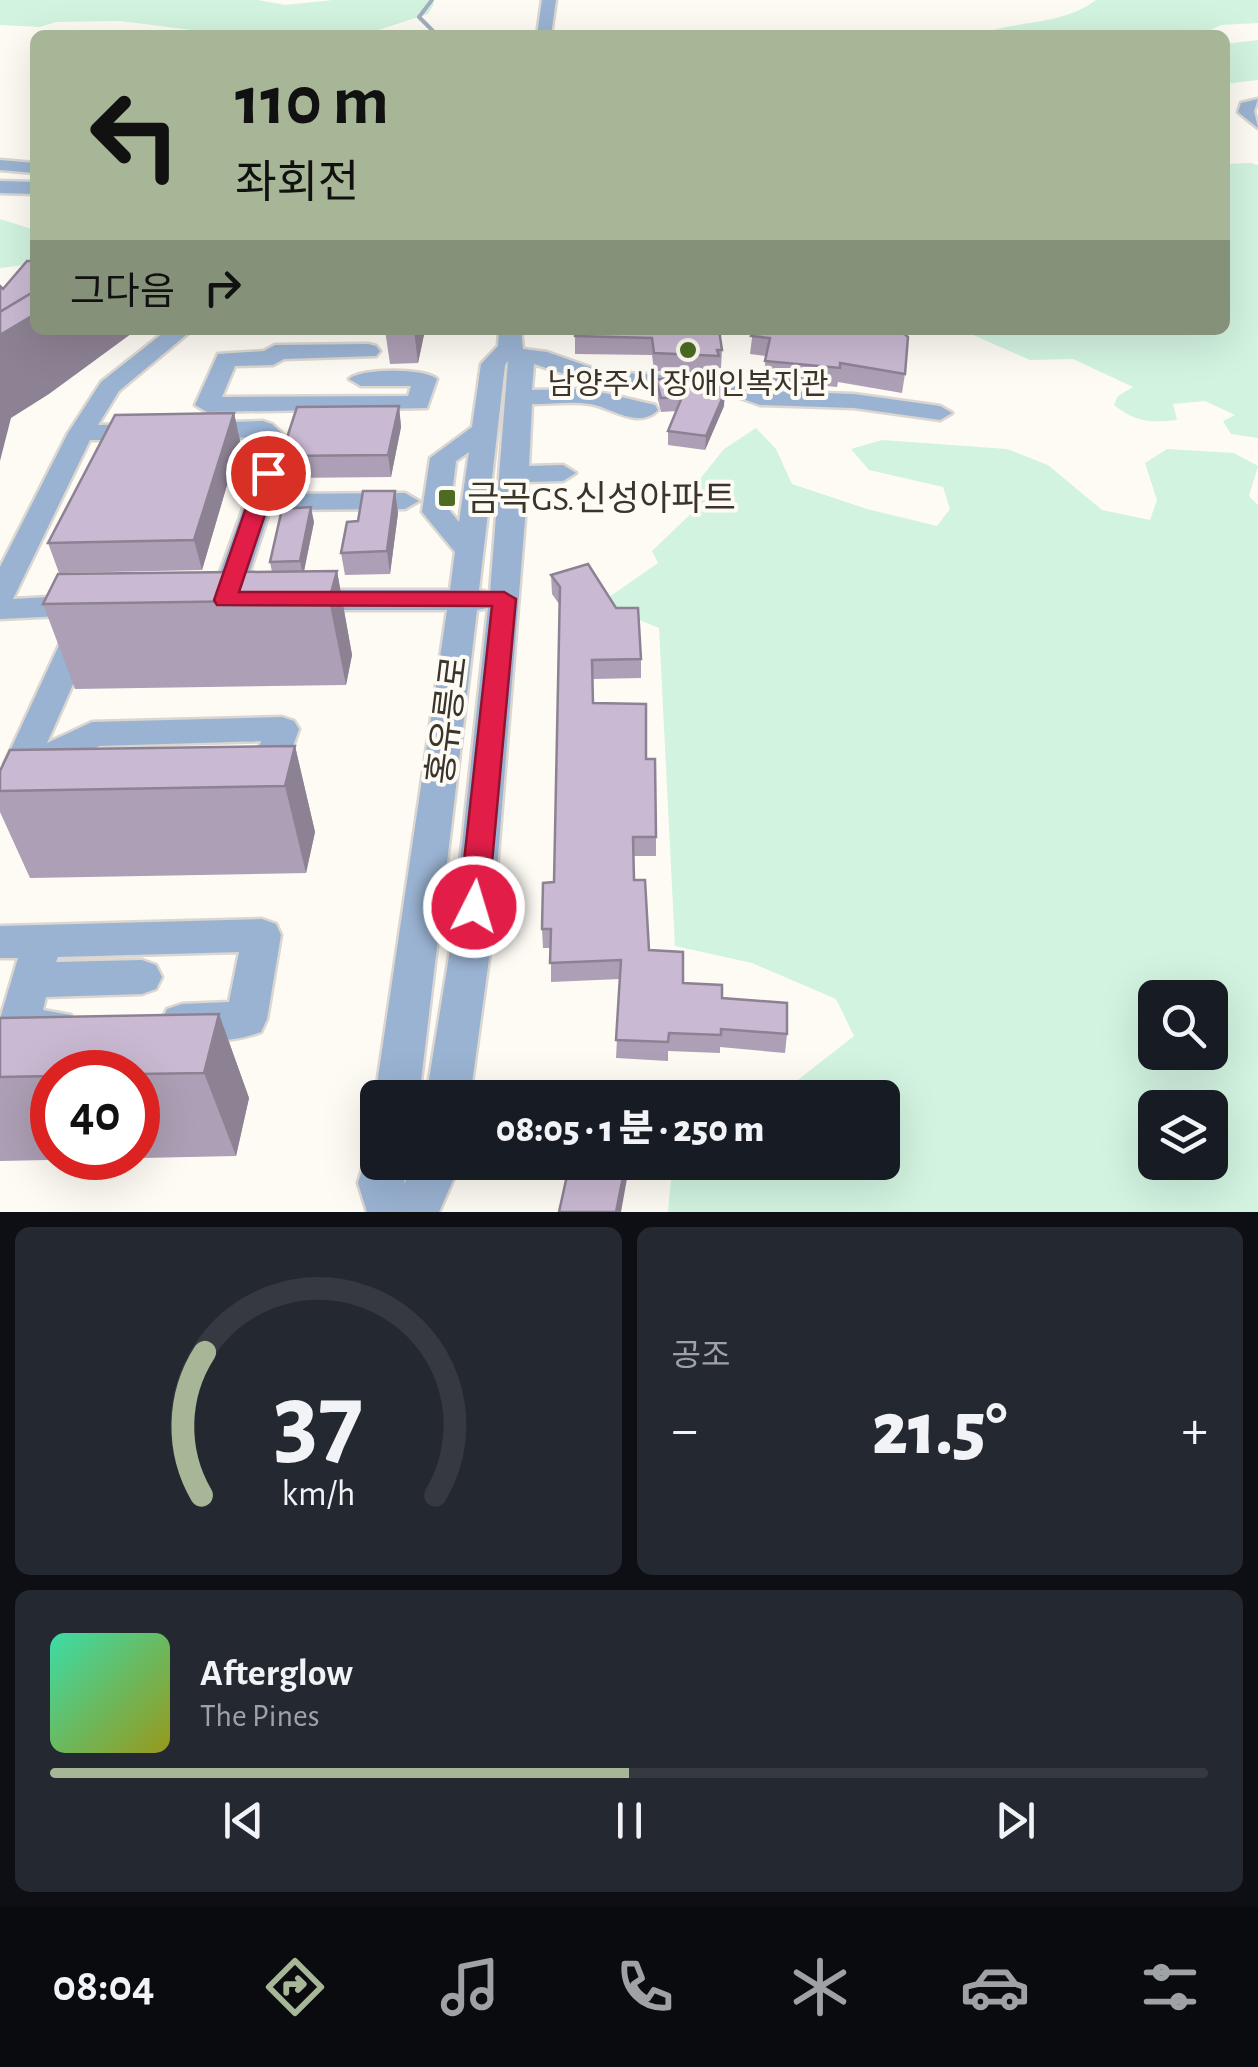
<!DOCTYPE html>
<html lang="ko">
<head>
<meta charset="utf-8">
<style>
  :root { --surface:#171b24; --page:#242831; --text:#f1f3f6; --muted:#9ea1a6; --line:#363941; --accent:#a7b696 }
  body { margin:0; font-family:"Alegreya Sans","Noto Sans KR",sans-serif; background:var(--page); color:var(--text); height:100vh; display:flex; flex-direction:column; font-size:38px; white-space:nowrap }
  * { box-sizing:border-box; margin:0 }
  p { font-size:32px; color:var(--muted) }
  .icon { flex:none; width:55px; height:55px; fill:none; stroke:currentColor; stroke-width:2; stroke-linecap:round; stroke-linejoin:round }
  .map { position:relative; height:1212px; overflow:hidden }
  .drawer { display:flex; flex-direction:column; gap:15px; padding:15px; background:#0d0f14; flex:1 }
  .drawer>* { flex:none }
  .banner { position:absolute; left:30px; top:30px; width:1200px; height:305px; border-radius:15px; box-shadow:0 10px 40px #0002; background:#a7b696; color:#111; overflow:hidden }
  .buttons { position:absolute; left:1138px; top:980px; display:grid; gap:20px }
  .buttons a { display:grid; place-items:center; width:90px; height:90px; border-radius:15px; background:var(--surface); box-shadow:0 10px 40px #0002; font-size:50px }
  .speed { position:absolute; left:30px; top:1050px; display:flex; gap:20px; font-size:50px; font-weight:700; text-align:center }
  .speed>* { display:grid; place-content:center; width:130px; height:130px; border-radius:50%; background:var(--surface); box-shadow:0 10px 40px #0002; line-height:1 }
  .speed .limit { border:15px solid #d22; background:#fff; color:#111 }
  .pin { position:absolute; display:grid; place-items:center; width:85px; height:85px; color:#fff; margin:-42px; border:5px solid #fff; border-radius:50%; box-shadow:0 2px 10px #0007 }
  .me { position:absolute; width:110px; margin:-55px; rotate:5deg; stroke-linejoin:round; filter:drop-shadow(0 0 8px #0008) }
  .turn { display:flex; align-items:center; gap:35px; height:210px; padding:0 40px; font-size:45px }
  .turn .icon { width:130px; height:130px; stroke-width:2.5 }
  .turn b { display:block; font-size:70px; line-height:85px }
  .then { display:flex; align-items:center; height:95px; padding:0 40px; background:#0003; gap:20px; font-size:38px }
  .big { font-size:75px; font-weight:800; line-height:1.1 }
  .drawer .tile { flex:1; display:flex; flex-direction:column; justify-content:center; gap:15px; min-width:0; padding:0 35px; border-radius:15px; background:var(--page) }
  .drawer .dial { align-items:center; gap:0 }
  .dial svg { height:260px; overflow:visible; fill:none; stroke:var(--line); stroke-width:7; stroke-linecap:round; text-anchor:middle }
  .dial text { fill:var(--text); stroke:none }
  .song { display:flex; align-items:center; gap:30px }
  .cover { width:120px; height:120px; border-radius:15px; background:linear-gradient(135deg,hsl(160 70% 55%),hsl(60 70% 35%)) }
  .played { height:10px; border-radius:5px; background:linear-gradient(90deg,var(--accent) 50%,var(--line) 50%) }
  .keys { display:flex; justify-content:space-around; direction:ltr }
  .heat { display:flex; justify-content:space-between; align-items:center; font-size:55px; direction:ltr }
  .drawer .tiles { flex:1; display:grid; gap:15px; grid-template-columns:1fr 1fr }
  .tile:last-child { grid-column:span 2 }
  .trip { position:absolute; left:360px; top:1080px; width:540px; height:100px; border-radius:15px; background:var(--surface); box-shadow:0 10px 40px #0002; font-weight:800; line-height:100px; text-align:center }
  .dock { display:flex; height:160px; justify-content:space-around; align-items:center; background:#090b0e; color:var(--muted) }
  .dock .icon { width:70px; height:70px }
  .dock .active { color:var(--accent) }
  .dock b { font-size:45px; color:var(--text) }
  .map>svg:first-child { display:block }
</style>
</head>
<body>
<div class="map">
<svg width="1258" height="1212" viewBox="0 0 1258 1212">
  <rect width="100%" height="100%" fill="#fefbf5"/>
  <g fill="#d2f3e0" fill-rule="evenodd">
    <polygon points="0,0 258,0 285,5 333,0 429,0 434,4 428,14 363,35 204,35 207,32 120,21 56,22 40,27 0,25"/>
    <path d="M1096,0H1258V23L1221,25L1201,35H977C1016,20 1062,26 1096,0Z"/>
    <polygon points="1258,40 1258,80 1225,84 1225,44"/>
    <path d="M1251,163L1258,165V438L1231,434L1223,421L1235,415L1205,401L1173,404L1177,420C1151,423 1135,422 1114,405L1118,396L1133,387L1073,359L1030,360L964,331L928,335L871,330H1225V164Z"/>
    <polygon points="0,219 35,230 33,264 0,268"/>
    <path d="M756,428L776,449L792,484L867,509L937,526L950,509L943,487L869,470L851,449L882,440L1007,449L1048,465L1102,510L1150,520L1157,500L1145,463L1167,449L1234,453L1258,466L1249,496L1258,505V1212H668L671,1180L694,1163L882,1162V1098L776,1097L854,1036L836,999L752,963L675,946L659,628L599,604L658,563L652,551L700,505L691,490L724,449ZM1155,998H1210V1052H1155ZM1155,1108H1210V1162H1155Z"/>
  </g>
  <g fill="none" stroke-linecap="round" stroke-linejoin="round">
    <polyline stroke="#a2aebf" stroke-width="4" points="432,0 419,17 437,35"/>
    <defs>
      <g id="minor">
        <polygon points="542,0 556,0 551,35 537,35"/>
        <polygon points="1258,99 1254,111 1258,128 1238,112 1241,103"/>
        <polygon points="0,160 35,163 35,173 0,170"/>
        <polygon points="0,181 35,182 35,194 0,193"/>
        <polygon points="167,330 192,330 119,391 98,425 146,424 159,432 146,440 90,440 13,599 82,595 93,598 97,605 93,612 82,615 0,619 0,567 68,433 101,382"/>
        <path d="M499,330H521L523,349L547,352L604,372L727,378L763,391L854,394L940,406L952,413L940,420L854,408L760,405L723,392L601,386L534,364L532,390L587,389L655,405L658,410C638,430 611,407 590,404C571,401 551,404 532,404L529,466L563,465L576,473L563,481L528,482L491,944L470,1098H426L451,944L488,608L477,610L419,1098H378V1103L375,1098L447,610H302L291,607L287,600L291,593L302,590H450L455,552L422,512L430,458L472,427L481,364L498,346ZM508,361L490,593L479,590L505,365ZM469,452L459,522L450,511L456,461Z"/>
        <path d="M368,344L376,346L380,351L376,356L284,359L273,365L235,366L222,397L408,396L411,386H361L349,379C361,368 425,368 437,379L427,408L207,412L195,405L218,354L264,351L275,345Z"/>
        <polygon points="263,421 272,424 292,443 275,494 405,493 419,501 405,509 270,510 243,592 251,600 247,607 214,607 210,600 266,445 257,437 197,439 184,431 197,423"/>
        <path d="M87,628L98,631L102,638L98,645L89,648L47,743L92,722L282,717L294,721L299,729L275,798L263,802L73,805L9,773L4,764L61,641L65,634ZM261,741L250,776L78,779L54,766L78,759L99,746Z"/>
        <path d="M262,919L276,924L281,935L267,1019L261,1032C234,1042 194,1045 167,1035L161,1022L167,1009L182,1004L229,1002L239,952L58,957L56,962L142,960L156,965L162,977L156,989L142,994L46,997L43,1010L71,1015L77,1028L71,1041C41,1052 14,1050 0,1019L18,958H0V926Z"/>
        <polygon points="378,1143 378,1162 407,1162 404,1184 415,1162 461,1162 439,1212 367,1212 358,1183 369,1147"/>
      </g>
    </defs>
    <use href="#minor" stroke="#dbd7d0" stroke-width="5"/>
    <use href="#minor" fill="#9ab3d2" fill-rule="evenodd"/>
  </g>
  <g fill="#ad9fb5" fill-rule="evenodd">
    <polygon points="385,330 425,330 418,363 390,364"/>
    <polygon points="719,330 722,350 721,368 718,368 718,374 654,371 652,355 575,354 575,336"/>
    <polygon points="753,330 905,374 902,393 838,382 837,387 763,380 766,356 750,354"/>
    <polygon points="656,379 724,406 705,450 668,445 668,431 677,411 661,412 656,392"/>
    <polygon points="399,406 401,427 391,477 285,478 281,456"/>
    <polygon points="234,413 240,441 202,570 59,573 48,543"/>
    <polygon points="395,491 398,513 390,574 345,575 341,553"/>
    <polygon points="314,522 304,571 337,571 352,655 346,685 75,689 43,604 272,572 270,562"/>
    <polygon points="551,575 641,659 641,678 593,679 593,703 646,759 656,837 656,856 633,856 634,880 649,950 683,983 722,998 787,1034 785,1053 720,1047 720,1053 668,1051 668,1061 616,1058 620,979 551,982 551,948 543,948 542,929 554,882 559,604 552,594"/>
    <polygon points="295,746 315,832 306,873 30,878 0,812 0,771"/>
    <path d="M219,1014L249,1098L236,1156L0,1161V1018ZM52,1072H138V1158H52Z"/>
  </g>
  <g fill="#8d8293">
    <polygon points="35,314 35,330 135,330 135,331 49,394 11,418 0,461 0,335"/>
    <polygon points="414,330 425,330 418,363"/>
    <polygon points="725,392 724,406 705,450 706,436"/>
    <polygon points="399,406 401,427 391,477 388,455"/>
    <polygon points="234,413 240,441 202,570 194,540"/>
    <polygon points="395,491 398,513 390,574 387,551"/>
    <polygon points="311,507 314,522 303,576 300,561"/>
    <polygon points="337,571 352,655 346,685 329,600"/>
    <polygon points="295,746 315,832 306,873 285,786"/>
    <polygon points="219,1014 249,1098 236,1156 204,1073"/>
    <polygon points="626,1162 630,1162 621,1212 616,1212"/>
  </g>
  <g fill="#c9b9d2" stroke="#8d8293" stroke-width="2.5">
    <polygon points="27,261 35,261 35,291 0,312 0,286 3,289"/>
    <polygon points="35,291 35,314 0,335 0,312"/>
    <polygon points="575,330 719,330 722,350 717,350 719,356 654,353 652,338 575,336"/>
    <polygon points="753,330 900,330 908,337 905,374 840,363 840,368 765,361 770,338 751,336"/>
    <polygon points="656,379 723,382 725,392 706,436 668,431 682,397 661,398"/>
    <polygon points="399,406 388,455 281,456 297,407"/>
    <polygon points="234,413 194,540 48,543 115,415"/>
    <polygon points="363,491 395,491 387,551 341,553 347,522 358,521"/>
    <polygon points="311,507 300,561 270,562 282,509"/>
    <polygon points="588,564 616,608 638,608 641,659 592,660 593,703 646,704 646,759 655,759 656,837 633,837 634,880 645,880 649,950 683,952 683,983 722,985 722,998 787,1003 787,1034 721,1029 721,1035 669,1033 668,1042 616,1040 621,960 550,963 551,929 542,929 543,883 554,882 560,587 551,575"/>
    <polygon points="337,571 329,600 43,604 58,574"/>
    <polygon points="295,746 285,786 0,791 0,771 10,750"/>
    <polygon points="219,1014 204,1073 138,1074 138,1072 52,1072 52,1076 0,1077 0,1018"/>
    <polygon points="570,1162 626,1162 616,1212 559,1212"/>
  </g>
  <polygon fill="#e11d48" stroke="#92132f" stroke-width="2.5" points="268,467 279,473 239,592 504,592 516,599 488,907 484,915 474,919 464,915 459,907 492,606 217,605 214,600 258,473"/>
  <g fill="#4d6c21" stroke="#fefbf5" stroke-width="4">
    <circle cx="688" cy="350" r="10"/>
    <rect x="437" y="488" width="20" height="20" rx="5"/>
  </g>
  <g text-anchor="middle" stroke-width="8" stroke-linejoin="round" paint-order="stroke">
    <g font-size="30" fill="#3a342a" stroke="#fefbf5">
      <text x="688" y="394">남양주시 장애인복지관</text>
    </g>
    <g font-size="35" fill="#3a342a" stroke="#fefbf5" text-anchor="start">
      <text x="467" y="510">금곡GS.신성아파트</text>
    </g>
    <g font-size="35" fill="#3a342a" stroke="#fefbf5">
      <text transform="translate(447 720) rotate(-83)" y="12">홍유릉로</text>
    </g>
  </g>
</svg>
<div class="buttons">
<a><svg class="icon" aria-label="search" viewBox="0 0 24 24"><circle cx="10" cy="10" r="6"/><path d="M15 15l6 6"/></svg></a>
<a><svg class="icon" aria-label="layers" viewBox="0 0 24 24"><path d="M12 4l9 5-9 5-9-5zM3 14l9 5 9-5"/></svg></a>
</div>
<div class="speed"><div class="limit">40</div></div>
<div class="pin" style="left:268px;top:473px;background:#d93025"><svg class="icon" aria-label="arrive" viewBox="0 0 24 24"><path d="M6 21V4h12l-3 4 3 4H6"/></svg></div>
<svg class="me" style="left:474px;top:907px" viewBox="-20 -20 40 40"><circle r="17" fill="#e11d48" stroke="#fff" stroke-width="3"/><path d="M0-11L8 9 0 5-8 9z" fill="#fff"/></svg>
<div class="trip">08:05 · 1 분 · 250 m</div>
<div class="banner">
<div class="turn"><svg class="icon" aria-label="left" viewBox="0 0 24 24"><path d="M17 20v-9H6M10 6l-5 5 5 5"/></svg><div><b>110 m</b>좌회전</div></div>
<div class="then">그다음<svg class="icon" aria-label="right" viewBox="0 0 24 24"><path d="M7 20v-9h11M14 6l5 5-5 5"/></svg></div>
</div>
</div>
<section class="drawer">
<div class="tiles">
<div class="tile dial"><svg viewBox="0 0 100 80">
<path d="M14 69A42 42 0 1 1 86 69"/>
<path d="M14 69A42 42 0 0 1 15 25" stroke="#a7b696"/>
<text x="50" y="56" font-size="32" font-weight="700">37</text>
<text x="50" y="72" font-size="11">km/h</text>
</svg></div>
<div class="tile"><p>공조</p>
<div class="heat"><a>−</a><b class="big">21.5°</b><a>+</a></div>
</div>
<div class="tile">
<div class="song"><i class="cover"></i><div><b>Afterglow</b><p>The Pines</p></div></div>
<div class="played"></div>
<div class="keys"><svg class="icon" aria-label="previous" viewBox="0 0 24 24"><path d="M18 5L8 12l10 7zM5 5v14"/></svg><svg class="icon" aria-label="pause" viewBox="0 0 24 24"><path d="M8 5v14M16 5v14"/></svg><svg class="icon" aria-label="next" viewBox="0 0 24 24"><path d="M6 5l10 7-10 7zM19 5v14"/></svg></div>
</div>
</div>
</section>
<nav class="dock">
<b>08:04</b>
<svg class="icon active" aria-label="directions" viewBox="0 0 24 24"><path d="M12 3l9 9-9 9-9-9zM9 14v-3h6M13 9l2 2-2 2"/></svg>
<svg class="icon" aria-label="music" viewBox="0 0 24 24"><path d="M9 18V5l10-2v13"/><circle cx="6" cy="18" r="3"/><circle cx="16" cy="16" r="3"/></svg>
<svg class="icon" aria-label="phone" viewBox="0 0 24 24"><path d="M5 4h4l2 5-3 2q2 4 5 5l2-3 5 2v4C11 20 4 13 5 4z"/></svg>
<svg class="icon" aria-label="climate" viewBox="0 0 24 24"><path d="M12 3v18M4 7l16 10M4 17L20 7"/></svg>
<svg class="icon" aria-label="car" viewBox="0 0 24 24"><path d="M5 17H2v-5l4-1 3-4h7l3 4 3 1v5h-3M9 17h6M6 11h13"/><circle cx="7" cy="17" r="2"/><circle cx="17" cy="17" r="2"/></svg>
<svg class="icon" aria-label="filters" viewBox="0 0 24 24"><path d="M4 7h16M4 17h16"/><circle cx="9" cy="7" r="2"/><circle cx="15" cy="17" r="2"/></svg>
</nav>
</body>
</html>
